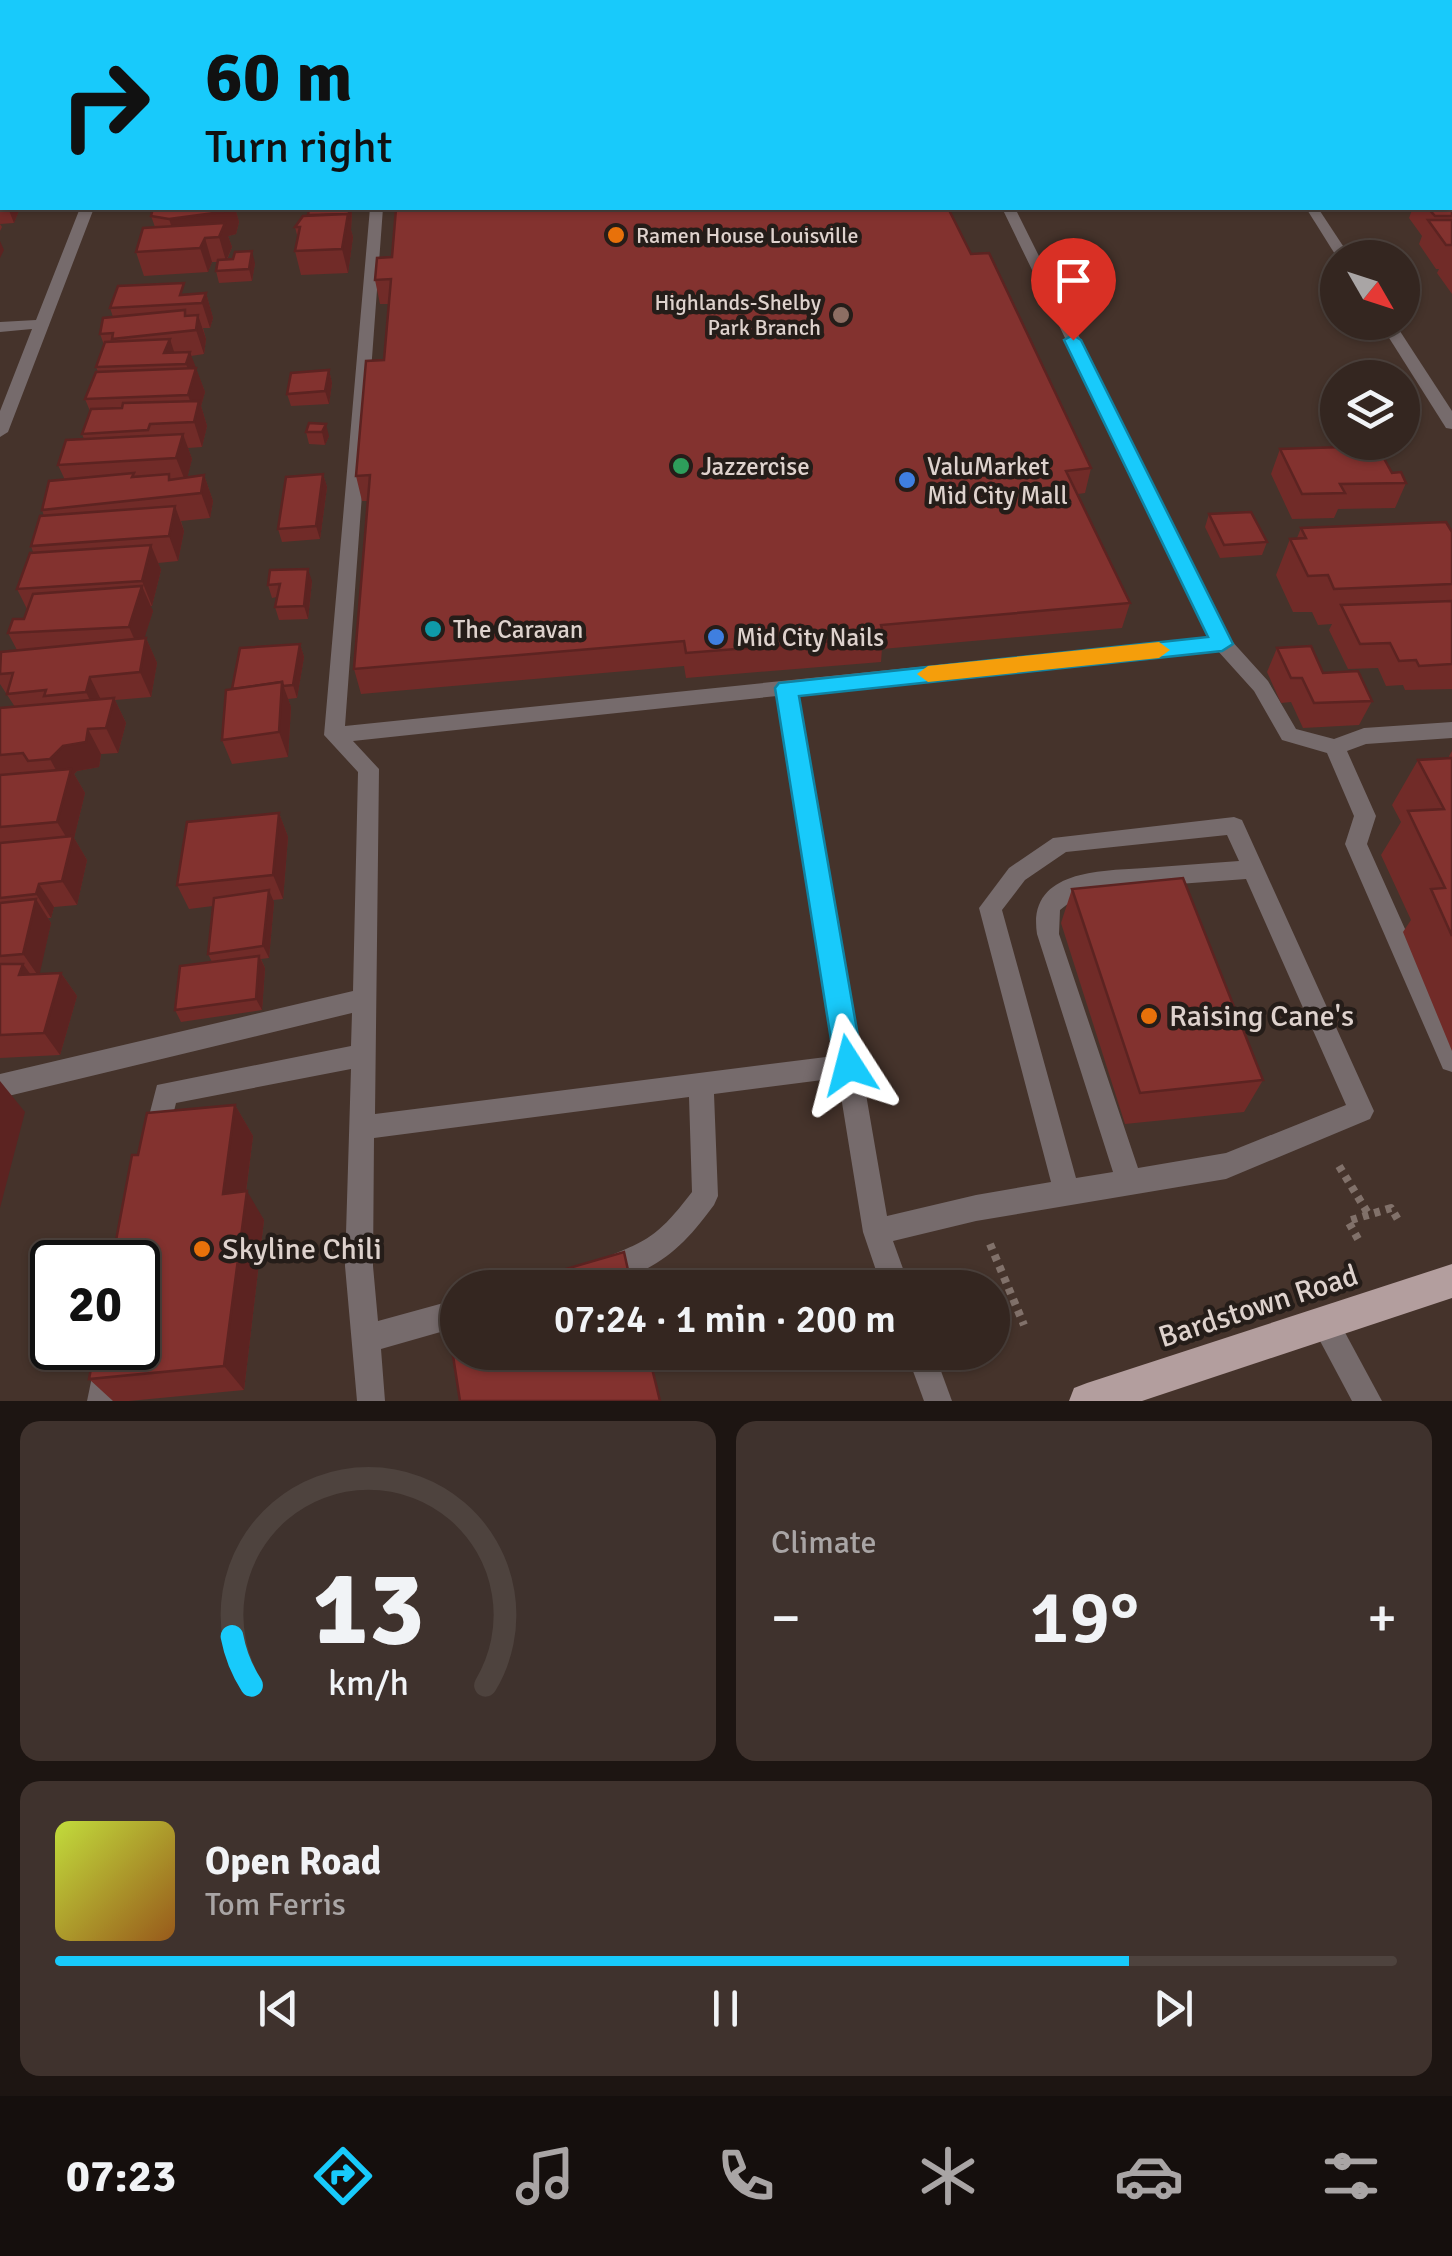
<!DOCTYPE html>
<html lang="en">
<head>
<meta charset="utf-8">
<style>
  :root { --surface:#342620; --page:#3f322d; --text:#f1f3f6; --muted:#a9a5a5; --line:#4e433e; --accent:#18cafb }
  body { margin:0; font-family:Signika,sans-serif; background:var(--page); color:var(--text); height:100vh; display:flex; flex-direction:column; font-size:38px; white-space:nowrap }
  * { box-sizing:border-box; margin:0 }
  p { font-size:32px; color:var(--muted) }
  .icon { flex:none; width:55px; height:55px; fill:none; stroke:currentColor; stroke-width:2; stroke-linecap:round; stroke-linejoin:round }
  .map { position:relative; height:1401px; overflow:hidden }
  .side { display:flex; flex-direction:column; gap:20px; padding:20px; background:#1d1512; flex:1 }
  .side>* { flex:none }
  .banner { position:absolute; left:0px; top:0px; width:1452px; height:210px; box-shadow:0 2px 8px #0004,0 0 0 2px var(--line); background:#18cafb; color:#111; overflow:hidden }
  .needle { width:65px; rotate:129deg }
  .buttons { position:absolute; left:1320px; top:240px; display:grid; gap:20px }
  .buttons a { display:grid; place-items:center; width:100px; height:100px; border-radius:50%; background:var(--surface); box-shadow:0 2px 8px #0004,0 0 0 2px var(--line); font-size:50px }
  .speed { position:absolute; left:30px; top:1240px; display:flex; gap:20px; font-size:50px; font-weight:700; text-align:center }
  .speed>* { display:grid; place-content:center; width:130px; height:130px; border-radius:50%; background:var(--surface); box-shadow:0 2px 8px #0004,0 0 0 2px var(--line); line-height:1 }
  .speed .limit { border:5px solid #111; border-radius:15px; background:#fff; color:#111 }
  .pin { position:absolute; display:grid; place-items:center; width:85px; height:85px; color:#fff; margin:-102px -42px; border-radius:50% 50% 50% 0; rotate:-45deg; box-shadow:0 0 10px #0007 }
  .pin .icon { rotate:45deg }
  .me { position:absolute; width:110px; margin:-55px; rotate:351deg; stroke-linejoin:round; filter:drop-shadow(0 0 8px #0008) }
  .turn { display:flex; align-items:center; gap:35px; height:210px; padding:0 40px; font-size:45px }
  .turn .icon { width:130px; height:130px; stroke-width:2.5 }
  .turn b { display:block; font-size:70px; line-height:85px }
  .big { font-size:75px; font-weight:600; line-height:1.1 }
  .side .widget { flex:1; display:flex; flex-direction:column; justify-content:center; gap:15px; min-width:0; padding:0 35px; border-radius:20px; background:var(--page) }
  .side .dial { align-items:center; gap:0 }
  .dial svg { height:260px; overflow:visible; fill:none; stroke:var(--line); stroke-width:7; stroke-linecap:round; text-anchor:middle }
  .dial text { fill:var(--text); stroke:none }
  .song { display:flex; align-items:center; gap:30px }
  .cover { width:120px; height:120px; border-radius:15px; background:linear-gradient(135deg,hsl(70 70% 55%),hsl(30 70% 35%)) }
  .played { height:10px; border-radius:5px; background:linear-gradient(90deg,var(--accent) 80%,var(--line) 80%) }
  .keys { display:flex; justify-content:space-around; direction:ltr }
  .heat { display:flex; justify-content:space-between; align-items:center; font-size:55px; direction:ltr }
  .side .tiles { flex:1; display:grid; gap:20px; grid-template-columns:1fr 1fr }
  .widget:last-child { grid-column:span 2 }
  .trip { position:absolute; left:440px; top:1270px; width:570px; height:100px; border-radius:50px; background:var(--surface); box-shadow:0 2px 8px #0004,0 0 0 2px var(--line); font-weight:600; line-height:100px; text-align:center }
  .dock { display:flex; height:160px; justify-content:space-around; align-items:center; background:#150f0d; color:var(--muted) }
  .dock .icon { width:70px; height:70px }
  .dock .active { color:var(--accent) }
  .dock b { font-size:45px; color:var(--text) }
  .map>svg:first-child { display:block }
</style>
</head>
<body>
<div class="map">
<svg width="1452" height="1401" viewBox="0 0 1452 1401">
  <rect width="100%" height="100%" fill="#45332b"/>
  <polygon fill="#286f42" points="1003,0 1452,0 1452,24 1450,2"/>
  <g fill="none" stroke-linecap="round" stroke-linejoin="round">
    <g stroke="#81716a" stroke-width="8" stroke-dasharray="6 6" stroke-linecap="butt">
      <polyline points="1339,1166 1369,1215"/>
      <polyline points="1358,1239 1348,1221 1391,1208 1400,1223"/>
      <polyline points="990,1244 1024,1325"/>
    </g>
    <g fill="#766b6c" fill-rule="evenodd">
      <polygon points="392,0 404,0 404,2 393,2"/>
      <polygon points="863,0 875,0 875,2 864,2"/>
      <polygon points="1450,50 1452,51 1452,60 1450,59"/>
      <path d="M370,208H383L345,726L1210,637L1002,208H1015L1230,639L1268,681L1296,729L1334,739L1364,728L1452,722V738L1366,744L1347,751L1376,816L1367,844L1452,1034V1072L1443,1069L1345,844L1354,816L1327,753L1282,740L1254,691L1217,650L797,694L887,1216L976,1195L1051,1182L979,908L1009,868L1053,838L1234,817L1242,820L1374,1111L1370,1119L1226,1179L976,1221L893,1241L910,1288H882L863,1232L838,1078L714,1094L718,1196L714,1205C681,1250 658,1269 604,1286L594,1282L590,1272L594,1262C647,1241 656,1239 692,1192L689,1097L374,1138L373,1266L378,1321L458,1299V1327L381,1349L385,1401H357L345,1266L351,1069L176,1103L165,1148L156,1151L147,1148L143,1139L157,1085L351,1046L352,1013L0,1098V1074L353,991L358,772L324,735ZM777,696L834,1056L375,1114L379,769L353,741ZM1227,835L1239,861C1207,863 1176,866 1145,868C1102,871 1027,869 1037,934L1113,1172L1076,1178L1002,910L1025,880L1066,852ZM1246,879L1346,1105L1226,1153L1138,1168L1059,934L1060,910L1084,891Z"/>
      <polygon points="1325,1310 1335,1314 1382,1401 1352,1401 1311,1324 1315,1314"/>
      <polygon points="98,1348 126,1348 115,1401 87,1401"/>
      <polygon points="906,1352 934,1352 952,1401 924,1401"/>
    </g>
    <g fill="#766b6c" fill-rule="evenodd">
      <polygon points="80,208 94,208 8,432 0,437 0,411 32,329 0,332 0,322 36,320"/>
      <polygon points="1306,208 1318,208 1351,258 1338,259"/>
      <polygon points="1379,322 1394,322 1452,411 1452,429 1446,428"/>
    </g>
    <g fill="#988888" fill-rule="evenodd">
      <polygon points="627,0 688,0 690,2 630,2"/>
      <rect x="1450" y="36" width="2" height="6"/>
    </g>
    <polygon fill="#b39e9e" fill-rule="evenodd" points="1452,1264 1452,1298 1142,1401 1069,1401 1074,1388 1087,1383"/>
  </g>
  <g fill="#712b28">
    <polygon points="4,0 109,0 109,2 5,2"/>
    <rect x="0" y="18" width="2" height="38"/>
    <polygon points="0,60 2,60 2,208 20,208 14,223 0,224 2,227 0,231"/>
    <polygon points="1450,144 1452,147 1452,294 1437,273 1439,269 1436,269 1419,244 1422,236 1409,218 1412,210 1406,210 1404,208 1450,208"/>
    <polygon points="153,208 235,208 239,222 236,234 228,236 232,247 227,260 255,263 252,281 219,283 216,271 218,262 212,262 208,272 144,276 136,252 155,227 151,216"/>
    <polygon points="352,211 351,230 353,237 348,273 301,275 295,251 298,239 295,227"/>
    <polygon points="971,254 1091,468 1085,493 1078,494 1130,603 1122,628 882,649 881,662 686,678 684,666 361,694 354,669 368,501 362,501 356,476 384,360 389,304 380,304 375,280 392,257"/>
    <polygon points="206,293 213,318 210,328 203,328 206,339 204,354 191,356 205,392 201,406 207,426 202,447 188,448 192,459 187,478 204,475 213,501 210,518 181,521 184,531 178,561 158,563 161,570 152,606 150,606 153,611 144,638 146,638 157,663 151,697 115,700 126,723 118,753 101,754 99,767 77,771 74,774 85,793 74,838 87,860 77,905 54,907 51,918 48,918 51,923 39,974 61,973 77,996 60,1055 0,1058 0,708 15,707 0,684 0,654 17,650 8,633 24,619 27,609 17,589 33,552 31,546 44,516 42,510 65,480 58,465 84,439 82,434 90,411 85,399 98,372 96,367 104,345 100,334 113,317 110,308 187,294"/>
    <polygon points="329,370 332,383 329,404 291,406 287,394"/>
    <polygon points="309,423 329,436 325,445 309,444 306,432"/>
    <polygon points="1280,449 1392,473 1406,483 1395,508 1338,509 1334,518 1292,519 1271,474"/>
    <polygon points="323,474 327,487 320,539 282,542 278,529"/>
    <polygon points="1209,514 1267,542 1262,555 1220,558 1205,527"/>
    <polygon points="1301,528 1452,532 1452,689 1405,690 1403,685 1386,686 1378,668 1348,669 1329,630 1332,624 1318,625 1312,612 1293,612 1276,575 1290,539 1297,538"/>
    <polygon points="312,581 308,619 279,620 275,607 277,597 272,598 268,585"/>
    <polygon points="300,644 304,657 297,698 288,699 291,707 288,757 232,764 222,740 232,689"/>
    <polygon points="1277,648 1372,701 1359,725 1303,728 1291,702 1281,703 1267,672"/>
    <polygon points="1452,751 1452,1051 1403,932 1411,920 1381,855 1401,822 1392,805 1418,760 1450,758 1449,756"/>
    <polygon points="279,813 288,837 283,899 273,900 274,902 269,958 261,959 265,968 262,1010 181,1022 175,1010 212,962 208,954 213,906 189,909 177,885"/>
    <polygon points="1072,889 1263,1080 1244,1112 1125,1124 1061,923"/>
    <polygon points="235,1105 253,1136 246,1192 264,1220 244,1390 129,1401 113,1401 89,1379 138,1155"/>
  </g>
  <g fill="#5c2321">
    <polygon points="87,0 109,0 109,2 88,2"/>
    <polygon points="8,208 20,208 14,223"/>
    <polygon points="230,208 235,208 239,222 236,234 228,236 232,247 226,261 219,237 205,238 212,262 208,272 200,248 177,243 169,219"/>
    <polygon points="349,208 352,208 352,211 351,230 353,237 348,273 342,249"/>
    <polygon points="0,241 4,250 0,258"/>
    <polygon points="252,251 255,263 252,281 249,269"/>
    <polygon points="206,293 213,318 210,328 202,303"/>
    <polygon points="198,315 206,339 204,354 196,330"/>
    <polygon points="170,339 178,364 164,353"/>
    <polygon points="190,352 205,392 201,406 207,426 202,447 194,422 195,416 188,395 192,381 186,364"/>
    <polygon points="329,370 332,383 329,404 325,391"/>
    <polygon points="326,424 329,436 325,445 322,432"/>
    <polygon points="183,434 192,459 186,483 176,458"/>
    <polygon points="323,474 327,487 320,539 316,526"/>
    <polygon points="204,475 213,501 210,518 201,493"/>
    <polygon points="175,506 184,531 178,561 169,536"/>
    <polygon points="151,545 161,570 152,606 142,581"/>
    <polygon points="308,569 312,581 308,619 304,606"/>
    <polygon points="142,586 153,611 140,652 129,627"/>
    <polygon points="146,638 157,663 151,697 140,672"/>
    <polygon points="300,644 304,657 297,698 293,685"/>
    <polygon points="90,677 102,702 98,717 86,692"/>
    <polygon points="282,682 291,707 288,757 279,732"/>
    <polygon points="114,698 126,723 118,753 106,728"/>
    <polygon points="88,729 101,754 99,767 77,771 74,774 85,793 74,838 87,860 77,905 62,881 71,845 57,822 63,783 50,759 63,746"/>
    <polygon points="279,813 288,837 283,899 273,875"/>
    <polygon points="39,884 54,907 51,918 36,894"/>
    <polygon points="269,890 274,902 269,958 263,946"/>
    <polygon points="36,899 51,923 39,977 23,954"/>
    <polygon points="259,956 265,968 262,1010 256,999"/>
    <polygon points="23,964 39,986 19,975"/>
    <polygon points="61,973 77,996 60,1055 44,1033"/>
    <polygon points="0,1081 25,1112 0,1208"/>
    <polygon points="235,1105 253,1136 242,1222 223,1194"/>
    <polygon points="247,1191 264,1220 244,1390 224,1366"/>
  </g>
  <g fill="#83322f" stroke="#5c2321" stroke-width="2.5">
    <polygon points="199,0 266,0 264,2 197,2"/>
    <polygon points="345,0 369,0 368,2 343,2"/>
    <rect x="0" y="18" width="2" height="15"/>
    <rect x="0" y="81" width="2" height="16"/>
    <rect x="0" y="101" width="2" height="16"/>
    <rect x="0" y="121" width="2" height="15"/>
    <rect x="0" y="153" width="2" height="16"/>
    <rect x="1450" y="161" width="2" height="24"/>
    <polygon points="0,182 2,182 2,199 0,200"/>
    <polygon points="1450,191 1452,191 1452,216 1435,216 1428,208 1450,208"/>
    <polygon points="153,208 230,208 229,211 169,219 151,216"/>
    <polygon points="309,208 349,208 349,218 348,214 308,215"/>
    <polygon points="424,208 948,208 971,254 989,253 1091,468 1066,471 1130,603 881,625 884,637 686,653 684,641 354,669 370,475 356,476 366,361 384,360 391,279 375,280 377,258 392,257 396,209"/>
    <polygon points="348,214 342,249 295,251 300,227 295,227 303,216"/>
    <polygon points="1428,220 1452,220 1452,245 1446,245"/>
    <polygon points="225,223 219,237 205,238 200,248 136,252 143,228"/>
    <polygon points="252,251 249,269 216,271 218,260 233,259 235,252"/>
    <polygon points="184,283 180,295 206,293 202,303 110,308 118,286"/>
    <polygon points="185,310 185,316 198,315 196,330 112,339 113,333 100,334 103,318"/>
    <polygon points="170,339 164,353 190,352 186,364 96,367 105,342"/>
    <polygon points="196,368 188,395 85,399 96,372"/>
    <polygon points="329,370 325,391 287,394 291,373"/>
    <polygon points="199,401 194,422 150,424 148,430 82,434 91,409 122,408 123,403"/>
    <polygon points="309,423 326,424 322,432 306,432"/>
    <polygon points="183,434 176,458 58,465 66,440"/>
    <polygon points="1377,446 1392,473 1401,472 1406,483 1340,484 1345,493 1302,494 1280,449"/>
    <polygon points="134,473 132,477 169,474 169,480 204,475 201,493 42,510 49,481"/>
    <polygon points="323,474 316,526 278,529 286,477"/>
    <polygon points="175,506 169,536 31,546 40,516"/>
    <polygon points="1251,512 1267,542 1224,545 1209,514"/>
    <polygon points="1446,522 1452,532 1452,584 1334,589 1328,575 1308,576 1290,539 1306,538 1301,528"/>
    <polygon points="151,545 142,581 17,589 30,553"/>
    <polygon points="308,569 304,606 275,607 280,584 268,585 270,570"/>
    <polygon points="142,586 129,627 8,633 13,619 24,619 33,594"/>
    <polygon points="1452,601 1452,664 1419,666 1416,660 1399,661 1390,643 1360,644 1341,605"/>
    <polygon points="146,638 140,672 90,677 86,692 44,696 46,690 7,694 13,673 0,674 1,652"/>
    <polygon points="300,644 293,685 283,686 282,682 232,689 240,648"/>
    <polygon points="1311,646 1323,673 1358,671 1372,701 1314,703 1302,678 1291,678 1277,648"/>
    <polygon points="282,682 279,732 222,740 226,690"/>
    <polygon points="114,698 106,728 88,729 86,742 63,746 50,759 28,761 23,753 0,755 0,708"/>
    <polygon points="1452,758 1452,936 1431,889 1445,888 1408,811 1444,809 1418,760"/>
    <polygon points="71,769 57,822 0,827 0,775"/>
    <polygon points="279,813 273,875 177,885 187,822"/>
    <polygon points="73,836 62,881 39,884 36,894 0,898 0,843"/>
    <polygon points="1183,878 1263,1080 1140,1093 1072,889"/>
    <polygon points="269,890 263,946 208,954 214,898"/>
    <polygon points="36,899 23,954 0,956 0,903"/>
    <polygon points="259,956 256,999 175,1010 180,966"/>
    <polygon points="0,964 23,964 19,975 61,973 44,1033 0,1035"/>
    <polygon points="235,1105 223,1194 247,1191 224,1366 89,1379 95,1348 138,1348 138,1262 112,1262 132,1155 138,1155 147,1113"/>
    <polygon points="624,1252 632,1288 501,1288"/>
    <polygon points="458,1300 458,1352 648,1352 660,1401 460,1401 445,1304"/>
  </g>
  <polygon fill="#18cafb" stroke="#1083a3" stroke-width="2.5" points="1073,335 1081,340 1233,644 1222,651 799,696 863,1065 859,1074 849,1078 839,1074 835,1065 775,688 779,683 1208,637 1064,340"/>
  <polygon fill="#f59e0b" points="1159,642 1170,650 1159,658 928,682 917,674 928,666"/>
  <g fill="#e8710a" stroke="#251d19" stroke-width="4">
    <circle cx="616" cy="235" r="10"/>
    <circle cx="1149" cy="1016" r="10"/>
    <circle cx="202" cy="1249" r="10"/>
  </g>
  <circle fill="#8d6e63" stroke="#251d19" stroke-width="4" cx="841" cy="315" r="10"/>
  <circle fill="#2e9e5b" stroke="#251d19" stroke-width="4" cx="681" cy="466" r="10"/>
  <g fill="#3f7fe0" stroke="#251d19" stroke-width="4">
    <circle cx="907" cy="480" r="10"/>
    <circle cx="716" cy="637" r="10"/>
  </g>
  <circle fill="#0f9aa8" stroke="#251d19" stroke-width="4" cx="433" cy="629" r="10"/>
  <g text-anchor="middle" stroke-width="9" stroke-linejoin="round" paint-order="stroke">
    <g font-size="22" fill="#ded2cd" stroke="#251d19" text-anchor="start">
      <text x="636" y="243">Ramen House Louisville</text>
      <text x="821" y="310" text-anchor="end">Highlands-Shelby<tspan x="821" dy="25">Park Branch</tspan></text>
    </g>
    <g font-size="25" fill="#ded2cd" stroke="#251d19" text-anchor="start">
      <text x="701" y="475">Jazzercise</text>
      <text x="927" y="475">ValuMarket<tspan x="927" dy="29">Mid City Mall</tspan></text>
      <text x="453" y="638">The Caravan</text>
      <text x="736" y="646">Mid City Nails</text>
    </g>
    <g font-size="30" fill="#ded2cd" stroke="#251d19" text-anchor="start">
      <text x="1169" y="1026">Raising Cane's</text>
      <text x="222" y="1259">Skyline Chili</text>
    </g>
    <g font-size="30" fill="#ded2cd" stroke="#251d19">
      <text transform="translate(1258 1306) rotate(-18)" y="10">Bardstown Road</text>
    </g>
  </g>
</svg>
<div class="buttons">
<a><svg class="needle" viewBox="-14 -14 28 28"><path d="M0-13l5 13h-10z" fill="#e53935"/><path d="M0 13l5-13h-10z" fill="#a9a5a5"/></svg></a>
<a><svg class="icon" aria-label="layers" viewBox="0 0 24 24"><path d="M12 4l9 5-9 5-9-5zM3 14l9 5 9-5"/></svg></a>
</div>
<div class="speed"><div class="limit">20</div></div>
<div class="pin" style="left:1073px;top:340px;background:#d93025"><svg class="icon" aria-label="arrive" viewBox="0 0 24 24"><path d="M6 21V4h12l-3 4 3 4H6"/></svg></div>
<svg class="me" style="left:849px;top:1065px" viewBox="-20 -20 40 40"><path d="M0-17L14 15 0 8-14 15z" fill="#18cafb" stroke="#fff" stroke-width="4"/></svg>
<div class="trip">07:24 · 1 min · 200 m</div>
<div class="banner">
<div class="turn"><svg class="icon" aria-label="right" viewBox="0 0 24 24"><path d="M7 20v-9h11M14 6l5 5-5 5"/></svg><div><b>60 m</b>Turn right</div></div>
</div>
</div>
<section class="side">
<div class="tiles">
<div class="widget dial"><svg viewBox="0 0 100 80">
<path d="M14 69A42 42 0 1 1 86 69"/>
<path d="M14 69A42 42 0 0 1 8 54" stroke="#18cafb"/>
<text x="50" y="56" font-size="32" font-weight="700">13</text>
<text x="50" y="72" font-size="11">km/h</text>
</svg></div>
<div class="widget"><p>Climate</p>
<div class="heat"><a>−</a><b class="big">19°</b><a>+</a></div>
</div>
<div class="widget">
<div class="song"><i class="cover"></i><div><b>Open Road</b><p>Tom Ferris</p></div></div>
<div class="played"></div>
<div class="keys"><svg class="icon" aria-label="previous" viewBox="0 0 24 24"><path d="M18 5L8 12l10 7zM5 5v14"/></svg><svg class="icon" aria-label="pause" viewBox="0 0 24 24"><path d="M8 5v14M16 5v14"/></svg><svg class="icon" aria-label="next" viewBox="0 0 24 24"><path d="M6 5l10 7-10 7zM19 5v14"/></svg></div>
</div>
</div>
</section>
<nav class="dock">
<b>07:23</b>
<svg class="icon active" aria-label="directions" viewBox="0 0 24 24"><path d="M12 3l9 9-9 9-9-9zM9 14v-3h6M13 9l2 2-2 2"/></svg>
<svg class="icon" aria-label="music" viewBox="0 0 24 24"><path d="M9 18V5l10-2v13"/><circle cx="6" cy="18" r="3"/><circle cx="16" cy="16" r="3"/></svg>
<svg class="icon" aria-label="phone" viewBox="0 0 24 24"><path d="M5 4h4l2 5-3 2q2 4 5 5l2-3 5 2v4C11 20 4 13 5 4z"/></svg>
<svg class="icon" aria-label="climate" viewBox="0 0 24 24"><path d="M12 3v18M4 7l16 10M4 17L20 7"/></svg>
<svg class="icon" aria-label="car" viewBox="0 0 24 24"><path d="M5 17H2v-5l4-1 3-4h7l3 4 3 1v5h-3M9 17h6M6 11h13"/><circle cx="7" cy="17" r="2"/><circle cx="17" cy="17" r="2"/></svg>
<svg class="icon" aria-label="filters" viewBox="0 0 24 24"><path d="M4 7h16M4 17h16"/><circle cx="9" cy="7" r="2"/><circle cx="15" cy="17" r="2"/></svg>
</nav>
</body>
</html>
